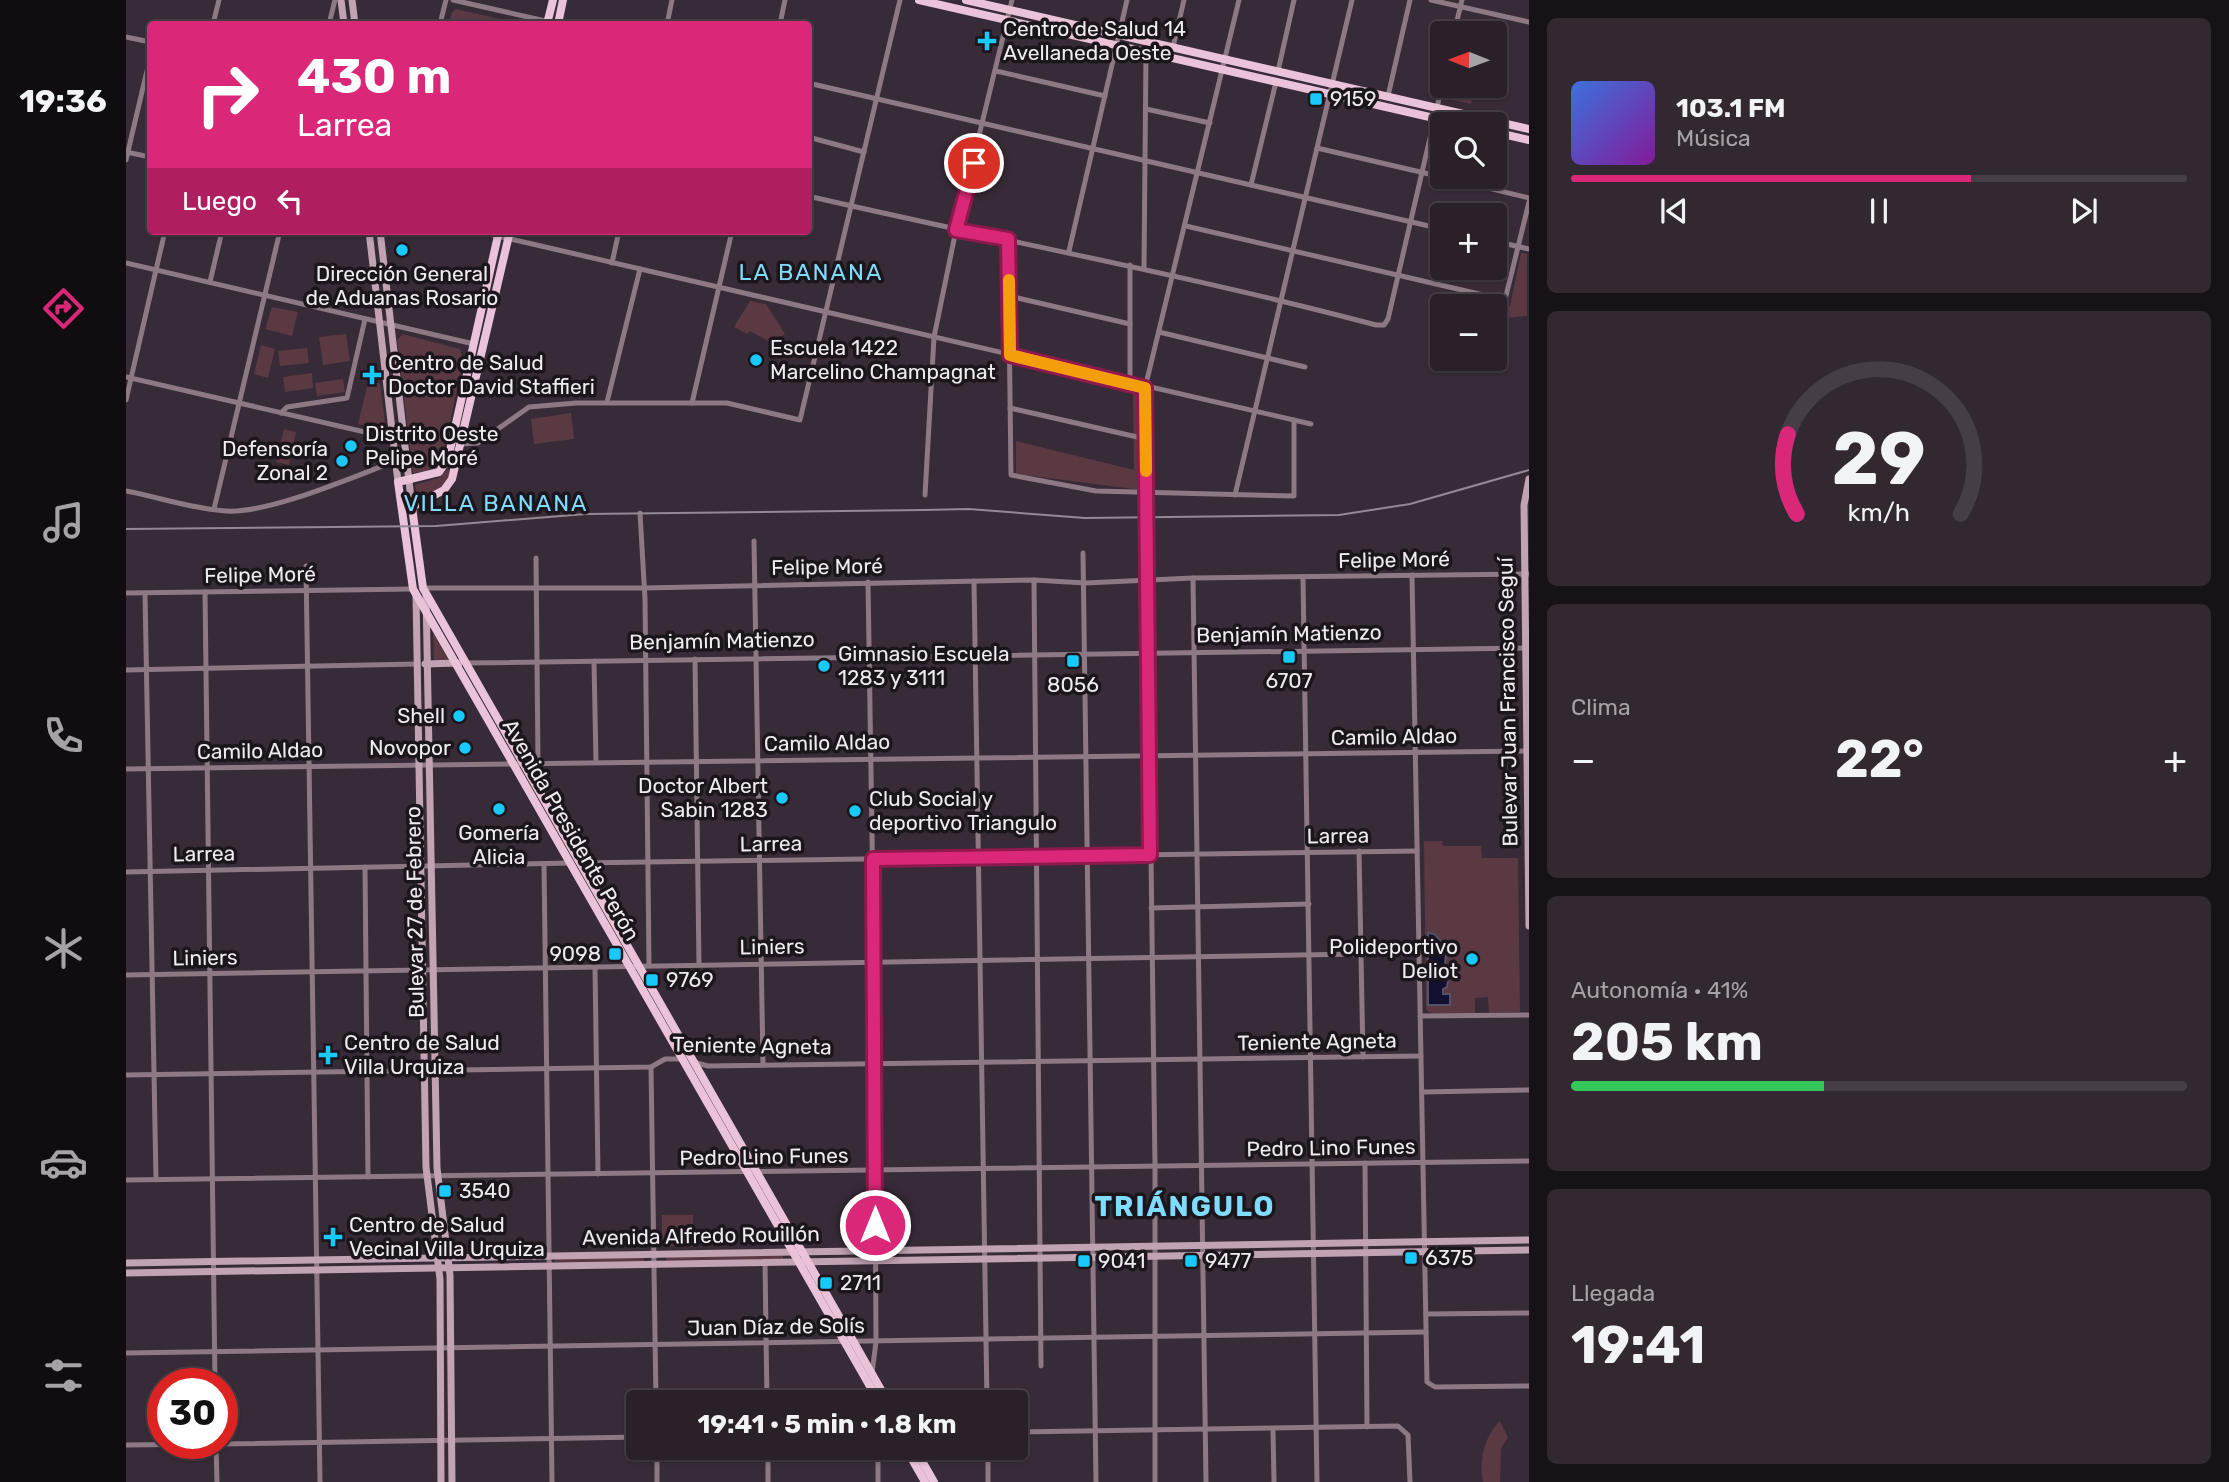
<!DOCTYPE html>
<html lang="es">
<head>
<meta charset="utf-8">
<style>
  :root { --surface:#29202a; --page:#312832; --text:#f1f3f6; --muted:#a5a3a8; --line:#453e47; --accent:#db2777 }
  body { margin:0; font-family:Rubik,sans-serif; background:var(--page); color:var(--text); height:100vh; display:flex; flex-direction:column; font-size:26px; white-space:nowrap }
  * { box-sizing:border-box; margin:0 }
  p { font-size:23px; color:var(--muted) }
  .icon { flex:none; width:38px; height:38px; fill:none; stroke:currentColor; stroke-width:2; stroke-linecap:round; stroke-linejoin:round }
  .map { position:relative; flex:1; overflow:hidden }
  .sheet { display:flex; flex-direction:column; gap:18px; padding:18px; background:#171217; width:700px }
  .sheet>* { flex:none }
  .banner { position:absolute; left:21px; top:21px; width:665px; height:214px; border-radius:7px; box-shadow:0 2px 5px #0004,0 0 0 2px var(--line); background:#db2777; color:#fff; overflow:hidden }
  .needle { width:46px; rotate:271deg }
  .buttons { position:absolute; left:1304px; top:21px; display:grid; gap:14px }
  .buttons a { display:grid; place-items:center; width:77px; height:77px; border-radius:7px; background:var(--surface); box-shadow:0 2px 5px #0004,0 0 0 2px var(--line); font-size:35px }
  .speed { position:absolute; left:21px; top:1368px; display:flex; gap:14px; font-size:35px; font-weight:700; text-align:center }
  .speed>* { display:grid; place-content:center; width:91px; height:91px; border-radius:50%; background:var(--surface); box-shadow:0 2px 5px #0004,0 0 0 2px var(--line); line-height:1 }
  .speed .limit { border:10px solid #d22; background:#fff; color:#111 }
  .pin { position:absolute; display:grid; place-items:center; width:60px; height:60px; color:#fff; margin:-30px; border:4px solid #fff; border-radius:50%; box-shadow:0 2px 7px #0007 }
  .me { position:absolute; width:77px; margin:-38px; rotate:0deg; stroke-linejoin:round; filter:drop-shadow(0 0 5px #0008) }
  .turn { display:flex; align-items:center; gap:24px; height:147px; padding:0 35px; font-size:32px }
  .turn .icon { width:91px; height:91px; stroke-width:2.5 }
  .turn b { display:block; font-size:49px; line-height:60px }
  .then { display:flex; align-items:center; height:66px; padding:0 35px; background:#0003; gap:14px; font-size:26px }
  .big { font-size:52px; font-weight:700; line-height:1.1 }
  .sheet .tile { flex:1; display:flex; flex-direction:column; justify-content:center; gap:10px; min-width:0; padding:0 24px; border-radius:10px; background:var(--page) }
  .sheet .dial { align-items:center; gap:0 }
  .dial svg { height:182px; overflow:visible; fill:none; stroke:var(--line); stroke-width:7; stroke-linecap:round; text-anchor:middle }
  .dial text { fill:var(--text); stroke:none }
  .song { display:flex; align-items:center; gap:21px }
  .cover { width:84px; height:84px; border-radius:10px; background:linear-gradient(135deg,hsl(220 70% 55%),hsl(290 70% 35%)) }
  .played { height:7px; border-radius:4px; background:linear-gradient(90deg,var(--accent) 65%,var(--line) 65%) }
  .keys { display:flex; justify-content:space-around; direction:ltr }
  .heat { display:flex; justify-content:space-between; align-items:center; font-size:38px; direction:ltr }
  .charge { height:10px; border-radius:5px; background:linear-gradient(90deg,#34c759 41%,var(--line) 0) }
  .trip { position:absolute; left:500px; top:1390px; width:402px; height:70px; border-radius:7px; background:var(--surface); box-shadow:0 2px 5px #0004,0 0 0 2px var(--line); font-weight:700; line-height:70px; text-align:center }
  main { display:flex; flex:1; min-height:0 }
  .tab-bar { display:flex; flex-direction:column; width:126px; justify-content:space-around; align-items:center; background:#100d11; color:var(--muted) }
  .tab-bar .icon { width:49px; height:49px }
  .tab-bar .on { color:var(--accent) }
  .tab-bar b { font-size:32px; color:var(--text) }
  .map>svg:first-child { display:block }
</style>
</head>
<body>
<main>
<nav class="tab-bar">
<b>19:36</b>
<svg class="icon on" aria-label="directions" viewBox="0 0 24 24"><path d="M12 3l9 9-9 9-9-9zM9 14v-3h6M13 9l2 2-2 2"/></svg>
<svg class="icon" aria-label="music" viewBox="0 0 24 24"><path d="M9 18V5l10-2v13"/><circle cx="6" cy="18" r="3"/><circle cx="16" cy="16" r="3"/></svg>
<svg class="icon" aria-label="phone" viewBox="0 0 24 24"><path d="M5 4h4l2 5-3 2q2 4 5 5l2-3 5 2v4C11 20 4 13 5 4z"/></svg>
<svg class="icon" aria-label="climate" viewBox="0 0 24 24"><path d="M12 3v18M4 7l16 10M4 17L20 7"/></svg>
<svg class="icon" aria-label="car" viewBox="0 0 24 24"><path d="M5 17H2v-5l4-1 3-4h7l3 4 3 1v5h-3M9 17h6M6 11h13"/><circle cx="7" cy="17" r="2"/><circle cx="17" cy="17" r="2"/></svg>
<svg class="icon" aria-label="filters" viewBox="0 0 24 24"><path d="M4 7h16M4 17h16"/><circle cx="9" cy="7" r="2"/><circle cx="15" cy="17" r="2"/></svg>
</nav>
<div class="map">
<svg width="1403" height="1482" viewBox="0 0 1403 1482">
  <rect width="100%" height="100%" fill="#372b38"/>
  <g fill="#5a3942">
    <polygon points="330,9 334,10 396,24 323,24 326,12"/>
    <polygon points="1325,86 1349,86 1345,104 1322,99"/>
    <polygon points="1395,253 1401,254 1401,316 1369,319 1368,306 1316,306 1316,323 1312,323 1319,292 1384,306"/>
    <polygon points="624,301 640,304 659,334 646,343 624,331 621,334 608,327"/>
    <polygon points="146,307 172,312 166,336 139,329"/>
    <polygon points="220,334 224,361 197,365 193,337"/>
    <polygon points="277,334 334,349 337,360 316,460 301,471 287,473 271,340"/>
    <polygon points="135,345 149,349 142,378 128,374"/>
    <polygon points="181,348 183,363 154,366 152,351"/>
    <polygon points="186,373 187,388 159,392 157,377"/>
    <polygon points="217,379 219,392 191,396 189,383"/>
    <polygon points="242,383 254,383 260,432 232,424"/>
    <polygon points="1007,393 1015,395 1016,490 890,474 890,441 1008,470"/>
    <polygon points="445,413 448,439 408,444 405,419"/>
    <polygon points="158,429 170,432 163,465 150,462"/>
    <path d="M322,469L326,472C318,485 308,498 291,494L289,485L312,478Z"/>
    <polygon points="307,634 308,634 323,661 308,660"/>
    <polygon points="1298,841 1316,841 1317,846 1355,846 1356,858 1392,858 1394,1012 1363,1013 1362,997 1349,998 1349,1013 1304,1013 1300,1009"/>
    <polygon points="536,1215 567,1215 567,1247 541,1246 536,1242"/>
    <polygon points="657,1255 657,1259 540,1260 540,1257"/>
    <polygon points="518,1257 518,1261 429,1262 429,1258"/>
    <path d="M1374,1421L1382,1438L1375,1448L1374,1482H1357C1353,1460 1358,1437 1374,1421Z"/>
  </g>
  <polygon fill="#120f2f" stroke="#55516a" stroke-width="2" points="1302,933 1308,934 1321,947 1319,963 1324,971 1321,987 1317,989 1317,994 1324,994 1324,1005 1302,1005"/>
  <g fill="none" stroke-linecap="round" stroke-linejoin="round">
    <g stroke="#8c7984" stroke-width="5">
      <polyline points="327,0 433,24"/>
      <polyline points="1305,0 1403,22"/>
      <polyline points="87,24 93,0"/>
      <polyline points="203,24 209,0"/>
      <polyline points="314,24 320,0"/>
      <polyline points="541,24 546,0"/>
      <polyline points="654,24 659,0"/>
      <polyline points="1328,33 1336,0"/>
      <polyline points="0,37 24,42"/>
      <polyline points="1047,47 1058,0"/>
      <polyline points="870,71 979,96"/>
      <polyline points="1152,71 1168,0"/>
      <polyline points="682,83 1316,229"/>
      <polyline points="1262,96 1284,0"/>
      <polyline points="1020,109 1084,123"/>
      <polyline points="682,137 738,152"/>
      <polyline points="1191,148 1316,177"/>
      <polyline points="0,152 24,157"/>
      <polyline points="0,160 24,58"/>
      <polyline points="1317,177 1403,198"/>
      <polyline points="1125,185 1150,82"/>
      <path d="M682,196C871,240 1062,275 1250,325H1258L1262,319L1316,86"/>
      <polyline points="1060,226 1379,300 1403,202"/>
      <polyline points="350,231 1185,424"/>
      <polyline points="882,239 885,475 970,491 1168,496 1168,420"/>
      <polyline points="1368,241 1403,249"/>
      <polyline points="943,251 1001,0"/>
      <polyline points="0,263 348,344"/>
      <polyline points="486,263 493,231"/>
      <polyline points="1018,268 1020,52"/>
      <polyline points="84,282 96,231"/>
      <polyline points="883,296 1004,324"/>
      <polyline points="1033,332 1179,367"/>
      <polyline points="0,377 278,441"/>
      <polyline points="1004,384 1004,265"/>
      <polyline points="0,400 39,231"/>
      <polyline points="481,402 514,269"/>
      <polyline points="566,403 606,231"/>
      <polyline points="884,408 1020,439"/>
      <polyline points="155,413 161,407 221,398 239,319"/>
      <polyline points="335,444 352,443 403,407 450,403 601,403 674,420 774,0"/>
      <path d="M0,491C32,497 67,509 100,511C145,514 236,473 280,457"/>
      <polyline points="799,495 808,337 830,230 886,0"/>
      <polyline points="1109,495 1226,0"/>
      <polyline points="88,509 154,231"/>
      <polyline points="514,513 519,599 523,965"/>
      <polyline points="628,541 637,1065"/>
      <polyline points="957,553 970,1482"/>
      <polyline points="410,558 412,762"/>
      <polyline points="180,566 194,1482"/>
      <polyline points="1286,575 1301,1382 1309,1387 1403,1386"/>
      <polyline points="1177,577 1191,1482"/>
      <polyline points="1067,578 1080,1482"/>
      <polyline points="908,580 915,1366"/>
      <polyline points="848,581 861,1402"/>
      <polyline points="742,582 748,962 750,1342 746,1373"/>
      <polyline points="297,588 518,588 908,580 959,583 1067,578 1403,574"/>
      <polyline points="79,592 89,1384"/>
      <polyline points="0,593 287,589"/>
      <polyline points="19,593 30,1180"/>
      <polyline points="569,659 573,964"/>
      <polyline points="468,661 470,762"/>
      <polyline points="340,663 1401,648"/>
      <polyline points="0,670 292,664"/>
      <polyline points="0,769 1403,751"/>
      <polyline points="1233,851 1237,1057"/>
      <polyline points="455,863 1291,851"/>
      <polyline points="418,864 426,1482"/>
      <polyline points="239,867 242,1177"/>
      <polyline points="0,872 445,863"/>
      <polyline points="1025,908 1183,904"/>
      <polyline points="469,967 472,1174"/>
      <polyline points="0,975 1293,953"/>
      <polyline points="1294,1016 1403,1015"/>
      <polyline points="567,1062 582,1066 1295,1056"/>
      <polyline points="525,1067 530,1402"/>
      <polyline points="0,1075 525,1067 539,1059 558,1059"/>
      <polyline points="1296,1092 1403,1090"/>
      <polyline points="1239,1163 1241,1427"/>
      <polyline points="0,1180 1403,1161"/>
      <polyline points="639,1263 641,1402"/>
      <polyline points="1300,1314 1403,1313"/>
      <polyline points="0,1353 1300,1332"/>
      <polyline points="1147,1429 1148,1482"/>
      <polyline points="891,1432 1272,1426 1282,1435 1284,1482"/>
      <polyline points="90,1444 91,1482"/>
      <polyline points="96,1444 513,1437"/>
      <polyline points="0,1445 92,1444"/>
      <polyline points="531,1447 531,1482"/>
      <polyline points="642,1447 642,1482"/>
      <polyline points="752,1447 752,1482"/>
      <polyline points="862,1447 862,1482"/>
      <polyline points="1029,1482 1029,1167 1019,388 1113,0"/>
    </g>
    <g stroke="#c1a3b4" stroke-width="7">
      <polyline points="215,0 218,24"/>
      <polyline points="226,0 229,24"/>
      <polyline points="243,231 272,482"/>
      <polyline points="254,231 286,507"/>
      <polyline points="1403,479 1398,505 1403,926"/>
      <polyline points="300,594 311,1168 324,1275 326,1482"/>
      <polyline points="290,595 300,1167 314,1279 315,1482"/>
      <polyline points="299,664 333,663"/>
      <polyline points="0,1263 1403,1240"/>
      <polyline points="0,1273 1403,1250"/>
    </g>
    <g stroke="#eac3d9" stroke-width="8">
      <polyline points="793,0 1334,124"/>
      <polyline points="840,0 1403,129"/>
      <polyline points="421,24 427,0"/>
      <polyline points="432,24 437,0"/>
      <polyline points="1368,132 1403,140"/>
      <polyline points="373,231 322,459 313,472 272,482 287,589 753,1402"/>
      <polyline points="384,231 326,479 318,490 286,507 297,588 762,1402"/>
      <polyline points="779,1447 799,1482"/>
      <polyline points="788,1447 808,1482"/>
    </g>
    <polyline stroke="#938994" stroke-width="2" points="0,529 310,526 460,514 797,510 843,509 959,518 1213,515 1284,504 1403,470"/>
  </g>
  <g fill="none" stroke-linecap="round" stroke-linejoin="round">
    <defs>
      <polyline id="route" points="749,1225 747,859 1024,855 1019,388 884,355 882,239 830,230 848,163"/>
    </defs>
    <use href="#route" stroke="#8e194d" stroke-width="18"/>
    <use href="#route" stroke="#db2777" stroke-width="12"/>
    <polyline stroke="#f59e0b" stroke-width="12" points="883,280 884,355 1019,388 1020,471"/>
  </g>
  <g fill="#18cafc" stroke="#1b161c" stroke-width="2.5">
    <path d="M857.5 30.5h7v7h7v7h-7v7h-7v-7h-7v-7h7z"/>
    <rect x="1183" y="92" width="14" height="14" rx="3.5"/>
    <circle cx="276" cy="250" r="7"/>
    <circle cx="630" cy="360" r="7"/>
    <path d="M242.5 364.5h7v7h7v7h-7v7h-7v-7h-7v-7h7z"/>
    <circle cx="225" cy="446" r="7"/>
    <circle cx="216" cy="461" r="7"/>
    <rect x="1156" y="650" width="14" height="14" rx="3.5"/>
    <rect x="940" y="654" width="14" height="14" rx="3.5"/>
    <circle cx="698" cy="666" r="7"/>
    <circle cx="333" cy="716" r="7"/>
    <circle cx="339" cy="748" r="7"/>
    <circle cx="656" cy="798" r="7"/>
    <circle cx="373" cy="809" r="7"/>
    <circle cx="729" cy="811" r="7"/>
    <rect x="482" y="947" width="14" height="14" rx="3.5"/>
    <circle cx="1346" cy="959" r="7"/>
    <rect x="519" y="973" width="14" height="14" rx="3.5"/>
    <path d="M198.5 1044.5h7v7h7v7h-7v7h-7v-7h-7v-7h7z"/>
    <rect x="312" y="1184" width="14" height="14" rx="3.5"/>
    <path d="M203.5 1226.5h7v7h7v7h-7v7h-7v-7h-7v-7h7z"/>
    <rect x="1278" y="1251" width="14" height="14" rx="3.5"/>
    <rect x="951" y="1254" width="14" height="14" rx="3.5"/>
    <rect x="1058" y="1254" width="14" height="14" rx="3.5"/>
    <rect x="693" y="1276" width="14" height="14" rx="3.5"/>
  </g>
  <g text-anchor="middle" stroke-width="7" stroke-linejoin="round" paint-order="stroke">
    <g font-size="21" fill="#f2eaf3" stroke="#1b161c" text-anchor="start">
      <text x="877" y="36">Centro de Salud 14<tspan x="877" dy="24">Avellaneda Oeste</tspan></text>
      <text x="1204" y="106">9159</text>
      <text x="276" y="281" text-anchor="middle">Dirección General<tspan x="276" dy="24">de Aduanas Rosario</tspan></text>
      <text x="644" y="355">Escuela 1422<tspan x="644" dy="24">Marcelino Champagnat</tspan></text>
      <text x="262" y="370">Centro de Salud<tspan x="262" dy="24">Doctor David Staffieri</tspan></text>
      <text x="239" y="441">Distrito Oeste<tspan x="239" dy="24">Pelipe Moré</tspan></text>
      <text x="202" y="456" text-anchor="end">Defensoría<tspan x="202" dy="24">Zonal 2</tspan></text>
      <text x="712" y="661">Gimnasio Escuela<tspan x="712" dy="24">1283 y 3111</tspan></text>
      <text x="1163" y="688" text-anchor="middle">6707</text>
      <text x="947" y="692" text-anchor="middle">8056</text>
      <text x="319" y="723" text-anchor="end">Shell</text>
      <text x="325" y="755" text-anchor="end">Novopor</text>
      <text x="642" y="793" text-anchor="end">Doctor Albert<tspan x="642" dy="24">Sabin 1283</tspan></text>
      <text x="743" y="806">Club Social y<tspan x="743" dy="24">deportivo Triangulo</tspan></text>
      <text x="373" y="840" text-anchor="middle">Gomería<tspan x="373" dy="24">Alicia</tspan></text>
      <text x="1332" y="954" text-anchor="end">Polideportivo<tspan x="1332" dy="24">Deliot</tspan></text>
      <text x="475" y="961" text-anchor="end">9098</text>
      <text x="540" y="987">9769</text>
      <text x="218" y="1050">Centro de Salud<tspan x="218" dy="24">Villa Urquiza</tspan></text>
      <text x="333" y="1198">3540</text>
      <text x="223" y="1232">Centro de Salud<tspan x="223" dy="24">Vecinal Villa Urquiza</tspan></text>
      <text x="1299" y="1265">6375</text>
      <text x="972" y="1268">9041</text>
      <text x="1079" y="1268">9477</text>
      <text x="714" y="1290">2711</text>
    </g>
    <g font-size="21" fill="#f2eaf3" stroke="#1b161c">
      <text transform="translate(1268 560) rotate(-1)" y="7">Felipe Moré</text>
      <text transform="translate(701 567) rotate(-1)" y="7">Felipe Moré</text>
      <text transform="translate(134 575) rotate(-1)" y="7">Felipe Moré</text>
      <text transform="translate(1163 634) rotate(-1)" y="7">Benjamín Matienzo</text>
      <text transform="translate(596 641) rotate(-1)" y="7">Benjamín Matienzo</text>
      <text transform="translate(1382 702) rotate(-91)" y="7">Bulevar Juan Francisco Seguí</text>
      <text transform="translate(1268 737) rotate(-1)" y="7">Camilo Aldao</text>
      <text transform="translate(701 743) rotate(-1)" y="7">Camilo Aldao</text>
      <text transform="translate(134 751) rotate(-1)" y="7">Camilo Aldao</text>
      <text transform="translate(445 830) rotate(60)" y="7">Avenida Presidente Perón</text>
      <text transform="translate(1212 836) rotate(-1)" y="7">Larrea</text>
      <text transform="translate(645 844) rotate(-1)" y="7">Larrea</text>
      <text transform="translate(78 854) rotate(-1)" y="7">Larrea</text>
      <text transform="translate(289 912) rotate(-91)" y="7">Bulevar 27 de Febrero</text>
      <text transform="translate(646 947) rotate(-1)" y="7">Liniers</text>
      <text transform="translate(79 958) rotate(-1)" y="7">Liniers</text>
      <text transform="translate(1191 1042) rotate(-1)" y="7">Teniente Agneta</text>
      <text transform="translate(626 1046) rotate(1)" y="7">Teniente Agneta</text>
      <text transform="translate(1205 1148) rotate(-1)" y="7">Pedro Lino Funes</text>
      <text transform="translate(638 1157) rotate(-1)" y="7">Pedro Lino Funes</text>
      <text transform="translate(575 1236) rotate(-1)" y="7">Avenida Alfredo Rouillón</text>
      <text transform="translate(650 1327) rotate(-1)" y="7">Juan Díaz de Solís</text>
    </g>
    <g font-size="23" letter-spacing="2" fill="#80dcff" stroke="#1b161c">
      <text x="685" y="280">LA BANANA</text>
      <text x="370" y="511">VILLA BANANA</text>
    </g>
    <g font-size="28" font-weight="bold" letter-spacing="2" fill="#80dcff" stroke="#1b161c">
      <text x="1059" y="1216">TRIÁNGULO</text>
    </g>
  </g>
</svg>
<div class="buttons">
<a><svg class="needle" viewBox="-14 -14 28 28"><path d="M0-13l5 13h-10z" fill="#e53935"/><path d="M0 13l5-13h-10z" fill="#a5a3a8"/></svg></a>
<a><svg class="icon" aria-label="search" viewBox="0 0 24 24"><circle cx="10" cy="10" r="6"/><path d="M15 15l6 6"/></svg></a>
<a>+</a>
<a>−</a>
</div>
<div class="speed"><div class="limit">30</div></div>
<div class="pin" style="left:848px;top:163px;background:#d93025"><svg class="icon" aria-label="arrive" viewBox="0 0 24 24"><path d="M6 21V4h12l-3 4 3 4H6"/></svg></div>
<svg class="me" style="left:749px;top:1225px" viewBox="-20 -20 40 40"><circle r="17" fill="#db2777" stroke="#fff" stroke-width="3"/><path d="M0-11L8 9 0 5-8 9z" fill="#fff"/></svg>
<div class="trip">19:41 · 5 min · 1.8 km</div>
<div class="banner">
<div class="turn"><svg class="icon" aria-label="right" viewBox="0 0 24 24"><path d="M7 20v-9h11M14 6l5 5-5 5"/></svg><div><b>430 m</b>Larrea</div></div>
<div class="then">Luego<svg class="icon" aria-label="left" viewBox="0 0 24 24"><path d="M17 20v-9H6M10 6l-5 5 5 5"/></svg></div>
</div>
</div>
<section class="sheet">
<div class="tile">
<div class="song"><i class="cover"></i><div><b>103.1 FM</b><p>Música</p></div></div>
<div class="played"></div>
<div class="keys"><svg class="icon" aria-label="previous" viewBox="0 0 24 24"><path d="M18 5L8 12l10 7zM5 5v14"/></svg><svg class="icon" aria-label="pause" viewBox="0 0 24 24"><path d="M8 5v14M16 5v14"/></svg><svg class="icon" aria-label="next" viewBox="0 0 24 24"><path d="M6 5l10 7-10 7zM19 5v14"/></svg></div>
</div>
<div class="tile dial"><svg viewBox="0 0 100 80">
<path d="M14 69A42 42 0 1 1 86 69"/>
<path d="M14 69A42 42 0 0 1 10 34" stroke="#db2777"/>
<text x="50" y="56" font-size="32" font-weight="700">29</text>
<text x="50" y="72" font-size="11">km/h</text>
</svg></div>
<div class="tile"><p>Clima</p>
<div class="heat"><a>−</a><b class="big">22°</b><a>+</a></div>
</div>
<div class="tile"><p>Autonomía · 41%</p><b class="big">205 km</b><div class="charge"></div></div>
<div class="tile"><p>Llegada</p><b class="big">19:41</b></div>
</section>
</main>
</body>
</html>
